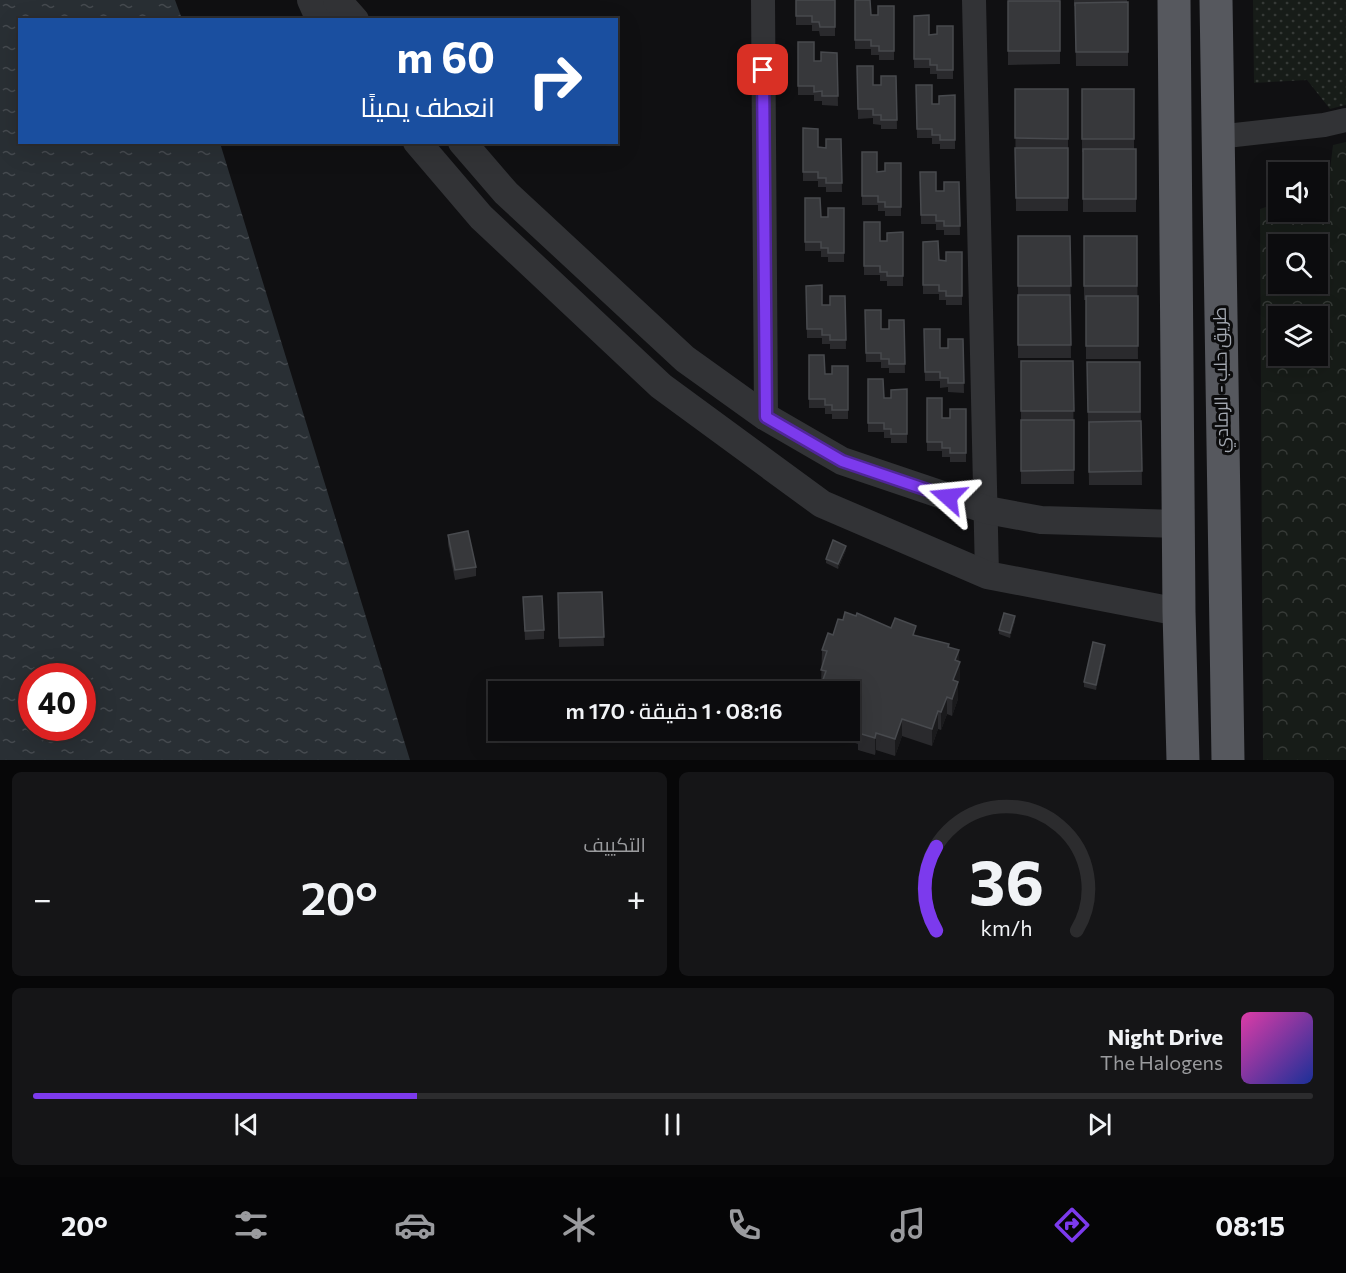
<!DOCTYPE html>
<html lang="ar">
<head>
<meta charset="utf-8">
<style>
  :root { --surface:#0c0c0e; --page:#151517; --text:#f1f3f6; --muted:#9a9b9e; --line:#2c2c2e; --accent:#7c3aed }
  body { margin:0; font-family:Commissioner,Cairo,sans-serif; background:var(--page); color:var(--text); direction:rtl; height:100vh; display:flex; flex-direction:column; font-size:22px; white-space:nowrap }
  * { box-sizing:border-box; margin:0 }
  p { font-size:20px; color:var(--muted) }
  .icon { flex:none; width:33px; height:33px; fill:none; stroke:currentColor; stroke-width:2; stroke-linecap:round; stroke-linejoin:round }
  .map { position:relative; height:760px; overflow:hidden; direction:ltr }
  .panel { display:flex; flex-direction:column; gap:12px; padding:12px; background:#070708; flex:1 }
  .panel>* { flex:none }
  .guide { position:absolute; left:18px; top:18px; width:600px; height:126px; border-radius:0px; box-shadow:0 6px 24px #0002,0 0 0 2px var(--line); direction:rtl; background:#1a4fa0; color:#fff; overflow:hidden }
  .buttons { position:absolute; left:1268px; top:162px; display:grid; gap:12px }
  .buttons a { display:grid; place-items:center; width:60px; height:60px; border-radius:0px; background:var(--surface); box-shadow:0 6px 24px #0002,0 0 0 2px var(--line); font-size:30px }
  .speed { position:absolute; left:18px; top:663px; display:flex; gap:12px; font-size:30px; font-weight:700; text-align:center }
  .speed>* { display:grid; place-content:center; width:78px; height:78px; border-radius:50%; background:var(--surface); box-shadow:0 6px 24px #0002,0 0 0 2px var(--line); line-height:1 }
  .speed .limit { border:9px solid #d22; background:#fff; color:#111 }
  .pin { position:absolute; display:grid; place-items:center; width:51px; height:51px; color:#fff; margin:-26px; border-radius:12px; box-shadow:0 3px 9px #0006 }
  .me { position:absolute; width:66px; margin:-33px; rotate:288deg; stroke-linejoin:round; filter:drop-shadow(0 0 4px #0008) }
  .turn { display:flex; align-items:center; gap:21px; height:126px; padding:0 24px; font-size:27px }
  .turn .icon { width:78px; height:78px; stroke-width:2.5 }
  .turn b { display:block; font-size:42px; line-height:51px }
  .big { font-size:45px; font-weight:600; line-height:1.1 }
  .panel .tile { flex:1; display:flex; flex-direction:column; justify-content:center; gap:9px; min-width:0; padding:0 21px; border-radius:9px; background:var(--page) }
  .panel .dial { align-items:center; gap:0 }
  .dial svg { height:156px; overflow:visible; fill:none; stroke:var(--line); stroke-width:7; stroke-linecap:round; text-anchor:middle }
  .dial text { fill:var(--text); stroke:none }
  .song { display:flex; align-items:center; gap:18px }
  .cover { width:72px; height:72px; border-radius:9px; background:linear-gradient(135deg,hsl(320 70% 55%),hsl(230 70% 35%)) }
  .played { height:6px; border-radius:3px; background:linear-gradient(90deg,var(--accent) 30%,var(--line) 30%) }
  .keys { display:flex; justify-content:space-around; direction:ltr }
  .heat { display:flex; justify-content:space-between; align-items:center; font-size:33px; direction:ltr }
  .panel .tiles { flex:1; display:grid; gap:12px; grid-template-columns:1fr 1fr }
  .tile:last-child { grid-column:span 2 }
  .trip { position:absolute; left:488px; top:681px; width:372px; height:60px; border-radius:0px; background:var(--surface); box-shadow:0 6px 24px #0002,0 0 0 2px var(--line); font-weight:600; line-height:60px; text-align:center; direction:rtl }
  .tab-bar { display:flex; height:96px; justify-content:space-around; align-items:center; background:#050506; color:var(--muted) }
  .tab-bar .icon { width:42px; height:42px }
  .tab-bar .on { color:var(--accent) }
  .tab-bar b { font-size:27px; color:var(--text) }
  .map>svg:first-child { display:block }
</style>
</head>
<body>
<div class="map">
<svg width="1346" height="760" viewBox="0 0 1346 760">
  <defs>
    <pattern id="grass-dots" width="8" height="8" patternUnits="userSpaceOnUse" patternTransform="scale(1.5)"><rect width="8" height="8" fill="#171c18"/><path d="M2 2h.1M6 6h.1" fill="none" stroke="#363a37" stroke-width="1.8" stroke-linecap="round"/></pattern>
    <pattern id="forest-crowns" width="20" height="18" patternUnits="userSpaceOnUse" patternTransform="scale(1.5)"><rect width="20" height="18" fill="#171c18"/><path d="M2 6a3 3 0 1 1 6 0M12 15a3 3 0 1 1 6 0" fill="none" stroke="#363a37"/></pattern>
    <pattern id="water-ripples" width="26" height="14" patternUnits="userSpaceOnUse" patternTransform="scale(1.5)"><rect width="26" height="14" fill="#292f34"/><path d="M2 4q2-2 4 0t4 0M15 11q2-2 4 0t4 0" fill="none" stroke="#454a4f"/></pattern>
  </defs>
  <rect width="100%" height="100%" fill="#101012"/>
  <polygon fill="url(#grass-dots)" points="1253,0 1346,0 1346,105 1330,109 1307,80 1254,83"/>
  <path fill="url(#forest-crowns)" fill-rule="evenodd" d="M1346,142V760H1263L1260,209L1278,203V212H1317V190L1328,186L1333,145ZM1278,244H1317V284H1278ZM1278,316H1317V356H1278Z"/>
  <path fill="url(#water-ripples)" fill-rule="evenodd" d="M0,0H175L182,19L20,20V142L220,143L410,760H0ZM32,676H82V728H32Z"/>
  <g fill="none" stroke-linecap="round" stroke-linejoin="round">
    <g stroke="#323336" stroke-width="24">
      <polyline points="763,0 766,417"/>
      <polyline points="974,0 987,575"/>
      <polyline points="1217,137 1324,125 1346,120"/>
    </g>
    <g stroke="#323336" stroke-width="28">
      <polyline points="311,0 320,20"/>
      <polyline points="337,0 355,20"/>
      <polyline points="417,142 481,217 661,386 822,504 987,575 1179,612"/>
      <polyline points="462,142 506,193 685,359 766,417 842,461 987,510 1041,520 1179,524"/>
    </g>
    <g stroke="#56585e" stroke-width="33">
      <polyline points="1174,0 1179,612 1183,760"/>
      <polyline points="1216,0 1228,760"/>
    </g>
  </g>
  <g fill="#2a2a2d">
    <polygon points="796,0 835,0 835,36 820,36 819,31 812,31 812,25 796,25"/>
    <polygon points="855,0 871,15 878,15 894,6 894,60 879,60 879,55 871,55 871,49 855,49"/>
    <polygon points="1008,0 1060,0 1060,64 1008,65"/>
    <polygon points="1074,0 1127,0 1127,2 1128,2 1128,66 1076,66 1075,6 1074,6"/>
    <polygon points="914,16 929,35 937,34 953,26 953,79 937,79 937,74 930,74 930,68 914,68"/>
    <polygon points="798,42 814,61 821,61 837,53 838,106 822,105 822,101 814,101 814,95 798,95"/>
    <polygon points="857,66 873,85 881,85 896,76 897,129 881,129 881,125 873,124 873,118 858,119"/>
    <polygon points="916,85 932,104 939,104 955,95 955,149 940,149 940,144 932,144 932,138 917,138"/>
    <polygon points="1015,89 1068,89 1068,211 1016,211"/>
    <polygon points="1082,89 1134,89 1134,149 1136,149 1136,212 1083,212 1083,152 1082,152"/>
    <polygon points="803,128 818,147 826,148 841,139 842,192 826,192 826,187 818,187 818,181 803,181"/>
    <polygon points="862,152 877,172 885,171 901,163 901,216 885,216 885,211 878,211 878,205 862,205"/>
    <polygon points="920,172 936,191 944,191 959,182 960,235 944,235 944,230 936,230 936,224 921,224"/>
    <polygon points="805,198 821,217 828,217 844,208 844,262 828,262 828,257 821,257 821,251 805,251"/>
    <polygon points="864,222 880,241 887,241 903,232 903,286 887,286 887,281 880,281 880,275 864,275"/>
    <polygon points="1018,236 1070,236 1071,358 1018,358"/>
    <polygon points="1084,236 1137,236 1138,359 1086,359 1086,300 1084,300"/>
    <polygon points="923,242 939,260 946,261 962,252 962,305 946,305 946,300 939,300 939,294 923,294"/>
    <polygon points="806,286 822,305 830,305 845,296 846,349 830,349 830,344 822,344 822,338 807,338"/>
    <polygon points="865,310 881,329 889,329 904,320 905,373 889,373 889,368 881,368 881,362 866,362"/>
    <polygon points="924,329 940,348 948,348 963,339 964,393 948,392 948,387 940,388 940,381 925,381"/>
    <polygon points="809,355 825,374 832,374 848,366 848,419 832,419 832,414 825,414 825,408 809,408"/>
    <polygon points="1021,361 1073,361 1074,484 1021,484"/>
    <polygon points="1087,362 1140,362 1142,485 1089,485"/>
    <polygon points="868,379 884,398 891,398 907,389 907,443 891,443 891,438 884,438 884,432 868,432"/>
    <polygon points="927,398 942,418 950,418 966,409 966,462 950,462 950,457 942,457 942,451 927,451"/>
    <polygon points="448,535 476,567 476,576 455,580 448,544"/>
    <polygon points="846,550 838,569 826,563 826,559"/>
    <polygon points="602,592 604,646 559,647 558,593"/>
    <polygon points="523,597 544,630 544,639 525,640"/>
    <polygon points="843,620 891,628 949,647 959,662 960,679 958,683 958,699 952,716 947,714 941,730 938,729 932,746 902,736 895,756 876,750 875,755 858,750 858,744 844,739 844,730 849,730 849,692 821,686 822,650"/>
    <polygon points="1015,621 1010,638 999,634 999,630"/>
    <polygon points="1105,650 1096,690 1084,687 1084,682"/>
  </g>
  <g fill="#1a1a1c">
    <polygon points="846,546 846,550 838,569 838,564"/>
    <polygon points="1015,616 1015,621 1010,638 1010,633"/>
    <polygon points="1105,645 1105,650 1096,690 1096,685"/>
    <polygon points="959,650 960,679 958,683 958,699 952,716 953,680 955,660"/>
    <polygon points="947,697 947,714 941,730 941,712"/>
    <polygon points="938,711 938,729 932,746 932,729"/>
    <polygon points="902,719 902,736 895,756 895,739"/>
    <polygon points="876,733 876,750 875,755 875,738"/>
  </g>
  <g fill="#37383b" stroke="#484a4e" stroke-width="1.5">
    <polygon points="796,0 835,0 835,27 820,27 819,22 812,22 812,16 796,16"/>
    <polygon points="855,0 870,0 871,15 878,15 878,6 894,6 894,51 879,51 879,46 871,46 871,40 855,40"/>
    <rect x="1008" y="1" width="52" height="50"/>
    <polygon points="1128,2 1128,52 1076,52 1075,3"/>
    <polygon points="929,15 929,35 937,34 937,26 953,26 953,70 937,70 937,65 930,65 930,59 914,59 914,16"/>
    <polygon points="798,42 814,42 814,61 821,61 821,52 837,53 838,96 822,96 822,91 814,92 814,86 798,86"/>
    <polygon points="857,66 873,66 873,85 881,85 881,76 896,76 897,120 881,120 881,115 873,115 873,109 858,109"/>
    <polygon points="916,85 932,85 932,104 939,104 939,96 955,95 955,140 940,140 940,135 932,135 932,129 917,129"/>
    <polygon points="1015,89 1068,89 1068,139 1015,138"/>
    <rect x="1082" y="89" width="52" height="50"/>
    <polygon points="803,128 818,129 818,147 826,148 826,139 841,139 842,183 826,183 826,178 818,178 818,172 803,172"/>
    <polygon points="1015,148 1068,148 1068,198 1016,198"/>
    <rect x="1083" y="149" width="53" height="50"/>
    <polygon points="862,152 877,152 877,172 885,171 885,163 901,163 901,207 885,207 885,202 878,202 878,196 862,196"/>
    <polygon points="920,172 936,172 936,191 944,191 944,182 959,182 960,226 944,226 944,221 936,221 936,215 921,215"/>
    <polygon points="805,198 820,198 821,217 828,217 828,208 844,208 844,253 828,253 828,248 821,248 821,242 805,242"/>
    <polygon points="864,222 880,222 880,241 887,241 887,233 903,232 903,276 887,276 887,272 880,272 880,266 864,266"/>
    <polygon points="1018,236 1070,236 1071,286 1018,286"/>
    <rect x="1084" y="236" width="53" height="50"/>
    <polygon points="938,241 939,260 946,261 946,252 962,252 962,296 946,296 946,291 939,291 939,285 923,285 923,242"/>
    <polygon points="822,285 822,305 830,305 830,296 845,296 846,340 830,340 830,335 822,335 822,329 807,329 806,286"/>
    <polygon points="1018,295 1070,295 1071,345 1018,345"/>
    <rect x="1086" y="296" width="52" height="50"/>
    <polygon points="865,310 881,310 881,329 889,329 889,320 904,320 905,364 889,364 889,359 881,359 881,353 866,353"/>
    <polygon points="924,329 940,329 940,348 948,348 948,339 963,339 964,383 948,383 948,378 940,378 940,372 925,372"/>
    <polygon points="809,355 824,355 825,374 832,374 832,366 848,366 848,410 832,410 832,405 825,405 825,399 809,399"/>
    <polygon points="1021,361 1073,361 1074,411 1021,411"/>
    <polygon points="1087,362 1140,362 1140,412 1088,412"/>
    <polygon points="868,379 883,379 884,398 891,398 891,390 907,389 907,434 891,434 891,429 884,429 884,423 868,423"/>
    <polygon points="927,398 942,398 942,418 950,418 950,409 966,409 966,453 950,453 950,448 942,448 942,442 927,442"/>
    <polygon points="1021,420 1074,420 1074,470 1021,471"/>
    <polygon points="1141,421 1142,471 1089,472 1089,422"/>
    <polygon points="468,531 476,567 455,570 448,535"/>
    <polygon points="833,540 846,546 838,564 826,559"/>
    <polygon points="602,592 604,637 559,638 558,593"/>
    <polygon points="542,596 544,630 525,631 523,597"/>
    <polygon points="845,612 856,616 857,613 891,628 895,618 916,626 913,635 949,644 948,647 959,650 955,660 960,662 953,680 958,682 952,699 947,697 941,712 938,711 932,729 902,719 895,739 876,733 875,738 858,733 859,727 849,724 849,706 851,702 849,701 849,692 819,691 826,671 821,670 827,651 822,650 828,633 833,635 838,619 843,620"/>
    <polygon points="1004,613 1015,616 1010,633 999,630"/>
    <polygon points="1093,642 1105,645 1096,685 1084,682"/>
  </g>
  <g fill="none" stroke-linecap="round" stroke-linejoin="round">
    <defs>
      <polyline id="route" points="763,70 766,417 842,461 948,497"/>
    </defs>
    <use href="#route" stroke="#51269a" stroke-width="15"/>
    <use href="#route" stroke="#7c3aed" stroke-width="10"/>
  </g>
  <g text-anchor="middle" stroke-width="6" stroke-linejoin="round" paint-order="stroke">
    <g font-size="18" fill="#a3a8b1" stroke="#0c0c0d">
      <text transform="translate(1221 380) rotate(-91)" y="6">طريق حلب - الرمادي</text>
    </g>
  </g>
</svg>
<div class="buttons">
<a><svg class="icon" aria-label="sound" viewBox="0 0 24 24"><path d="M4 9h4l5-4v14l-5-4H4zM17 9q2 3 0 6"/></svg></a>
<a><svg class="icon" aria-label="search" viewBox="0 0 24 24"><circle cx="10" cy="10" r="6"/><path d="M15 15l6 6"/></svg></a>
<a><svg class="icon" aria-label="layers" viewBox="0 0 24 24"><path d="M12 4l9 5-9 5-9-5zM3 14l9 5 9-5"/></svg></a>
</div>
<div class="speed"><div class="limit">40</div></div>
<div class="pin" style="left:763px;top:70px;background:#d93025"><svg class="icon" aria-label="arrive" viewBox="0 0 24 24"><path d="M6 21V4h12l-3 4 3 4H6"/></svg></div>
<svg class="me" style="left:948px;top:497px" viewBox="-20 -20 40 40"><path d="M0-17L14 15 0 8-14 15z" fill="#7c3aed" stroke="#fff" stroke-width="4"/></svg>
<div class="trip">08:16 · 1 دقيقة · 170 m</div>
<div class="guide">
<div class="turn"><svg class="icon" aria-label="right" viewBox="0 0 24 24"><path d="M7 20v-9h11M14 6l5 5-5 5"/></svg><div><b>60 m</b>انعطف يمينًا</div></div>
</div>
</div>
<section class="panel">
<div class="tiles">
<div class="tile dial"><svg viewBox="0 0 100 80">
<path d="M14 69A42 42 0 1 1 86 69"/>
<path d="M14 69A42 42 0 0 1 14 26" stroke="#7c3aed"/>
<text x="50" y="56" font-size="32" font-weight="700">36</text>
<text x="50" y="72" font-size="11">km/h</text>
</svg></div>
<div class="tile"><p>التكييف</p>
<div class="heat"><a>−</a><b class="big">20°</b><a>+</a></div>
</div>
<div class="tile">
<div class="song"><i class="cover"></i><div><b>Night Drive</b><p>The Halogens</p></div></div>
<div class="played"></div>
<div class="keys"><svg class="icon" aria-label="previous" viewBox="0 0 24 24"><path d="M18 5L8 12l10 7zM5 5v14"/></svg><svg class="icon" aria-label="pause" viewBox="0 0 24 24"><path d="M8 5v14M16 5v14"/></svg><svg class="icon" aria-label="next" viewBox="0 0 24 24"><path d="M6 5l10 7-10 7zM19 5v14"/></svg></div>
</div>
</div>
</section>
<nav class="tab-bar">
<b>08:15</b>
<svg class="icon on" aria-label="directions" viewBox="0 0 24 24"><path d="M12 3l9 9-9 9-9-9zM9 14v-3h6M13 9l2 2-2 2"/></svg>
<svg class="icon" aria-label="music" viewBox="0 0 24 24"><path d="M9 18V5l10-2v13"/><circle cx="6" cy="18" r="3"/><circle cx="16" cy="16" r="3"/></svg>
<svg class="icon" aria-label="phone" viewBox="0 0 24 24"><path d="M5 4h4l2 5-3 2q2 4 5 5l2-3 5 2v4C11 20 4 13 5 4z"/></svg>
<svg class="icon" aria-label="climate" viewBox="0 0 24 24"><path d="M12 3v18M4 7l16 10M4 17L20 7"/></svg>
<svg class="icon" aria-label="car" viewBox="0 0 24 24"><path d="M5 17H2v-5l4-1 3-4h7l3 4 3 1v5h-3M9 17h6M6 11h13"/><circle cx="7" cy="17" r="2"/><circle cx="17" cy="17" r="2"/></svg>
<svg class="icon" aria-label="filters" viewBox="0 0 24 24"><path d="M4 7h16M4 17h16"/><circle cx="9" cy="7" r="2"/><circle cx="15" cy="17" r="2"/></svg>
<b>20°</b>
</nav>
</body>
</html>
